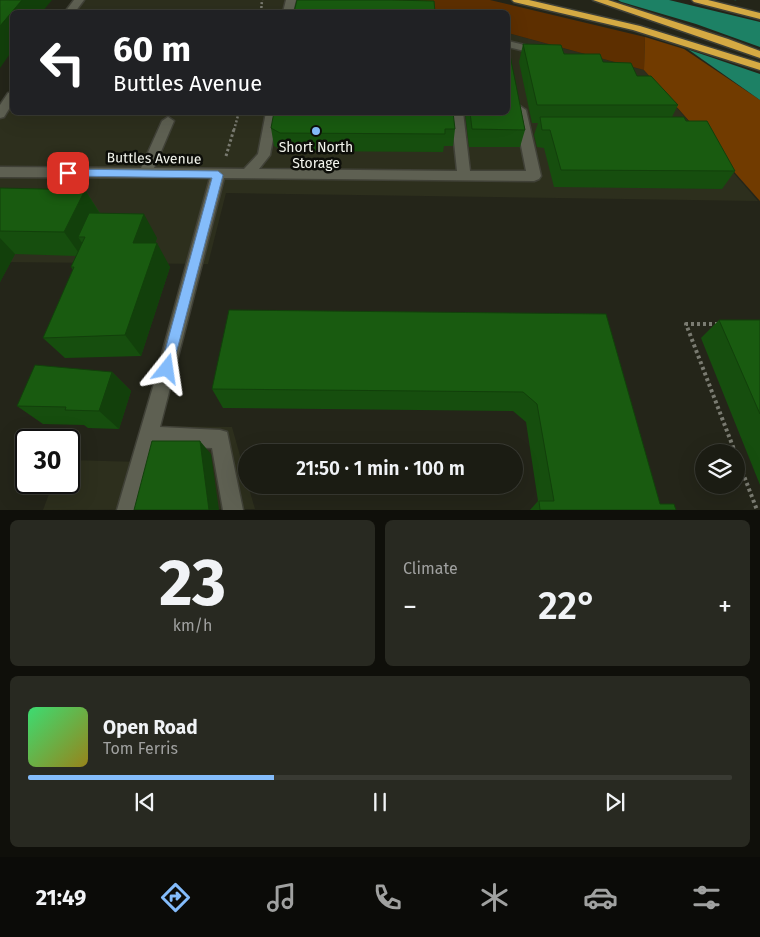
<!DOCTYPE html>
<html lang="en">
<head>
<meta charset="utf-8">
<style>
  :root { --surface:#1b1c13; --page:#282921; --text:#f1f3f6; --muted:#a0a1a0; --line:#393a33; --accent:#84bcfb }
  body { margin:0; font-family:"Fira Sans",sans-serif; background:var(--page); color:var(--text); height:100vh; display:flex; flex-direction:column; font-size:19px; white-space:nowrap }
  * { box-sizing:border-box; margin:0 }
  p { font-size:16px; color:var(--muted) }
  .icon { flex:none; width:28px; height:28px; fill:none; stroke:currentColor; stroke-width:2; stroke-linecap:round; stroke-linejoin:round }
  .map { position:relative; height:510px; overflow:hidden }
  .panel { display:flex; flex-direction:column; gap:10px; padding:10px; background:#0f0f0a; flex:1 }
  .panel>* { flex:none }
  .hud { position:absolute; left:10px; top:10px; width:500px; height:105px; border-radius:8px; box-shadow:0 5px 20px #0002,0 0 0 1px var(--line); background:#202124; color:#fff; overflow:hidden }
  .fabs { position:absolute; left:695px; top:444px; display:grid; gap:10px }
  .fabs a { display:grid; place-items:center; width:50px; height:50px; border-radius:50%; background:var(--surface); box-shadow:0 5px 20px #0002,0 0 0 1px var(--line); font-size:25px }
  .speed { position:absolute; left:15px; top:429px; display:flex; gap:10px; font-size:25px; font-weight:700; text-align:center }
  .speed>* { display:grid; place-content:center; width:65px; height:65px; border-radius:50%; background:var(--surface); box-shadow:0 5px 20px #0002,0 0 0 1px var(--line); line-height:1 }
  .speed .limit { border:2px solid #111; border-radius:8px; background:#fff; color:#111 }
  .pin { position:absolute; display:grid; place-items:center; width:42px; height:42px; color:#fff; margin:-21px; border-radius:10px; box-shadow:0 2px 8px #0006 }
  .me { position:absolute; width:55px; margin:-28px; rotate:15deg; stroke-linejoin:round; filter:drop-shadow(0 0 4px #0008) }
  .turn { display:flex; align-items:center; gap:18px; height:105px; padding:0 20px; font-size:22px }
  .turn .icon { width:65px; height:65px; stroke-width:2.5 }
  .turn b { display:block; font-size:35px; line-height:42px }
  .big { font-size:38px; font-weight:600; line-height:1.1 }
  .panel .card { flex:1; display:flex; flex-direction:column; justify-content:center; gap:8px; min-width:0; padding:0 18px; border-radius:8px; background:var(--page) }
  .panel .dial { align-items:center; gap:0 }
  .dial b { font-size:65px; line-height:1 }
  .song { display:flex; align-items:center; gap:15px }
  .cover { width:60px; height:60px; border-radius:8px; background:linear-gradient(135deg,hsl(140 70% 55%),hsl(50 70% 35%)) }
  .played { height:5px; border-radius:2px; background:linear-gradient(90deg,var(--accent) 35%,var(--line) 35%) }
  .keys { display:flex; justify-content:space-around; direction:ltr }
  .heat { display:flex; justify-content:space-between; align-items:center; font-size:28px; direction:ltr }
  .panel .tiles { flex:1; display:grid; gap:10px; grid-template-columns:1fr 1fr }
  .card:last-child { grid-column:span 2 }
  .trip { position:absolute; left:238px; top:444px; width:285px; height:50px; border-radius:25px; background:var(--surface); box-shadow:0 5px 20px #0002,0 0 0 1px var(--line); font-weight:600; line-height:50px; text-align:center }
  .dock { display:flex; height:80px; justify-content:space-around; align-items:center; background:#0b0b08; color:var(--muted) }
  .dock .icon { width:35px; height:35px }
  .dock .active { color:var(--accent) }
  .dock b { font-size:22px; color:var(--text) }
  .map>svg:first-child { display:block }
</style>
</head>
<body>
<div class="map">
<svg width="760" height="510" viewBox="0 0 760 510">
  <rect width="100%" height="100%" fill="#242519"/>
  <g fill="#2d2f1d">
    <polygon points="79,0 384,0 430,12 70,12"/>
    <polygon points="508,33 644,70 758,201 226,193 208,264 0,262 0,114 12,96 12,112 508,112"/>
    <polygon points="152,426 232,427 246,477 246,485 248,485 255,509 43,510 53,483 69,482 69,460 141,462"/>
  </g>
  <polygon fill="#5d2f00" points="384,0 490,0 645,37 644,70 508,33 508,12 430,12"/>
  <polygon fill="#713b00" points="645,37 684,49 760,100 760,201 644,70"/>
  <polygon fill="#1d8165" points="618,0 735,0 760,17 760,100"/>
  <g fill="#242519">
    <polygon points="615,0 696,24 760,47 760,74 675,45"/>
    <polygon points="669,0 734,0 742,2 760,14 760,22"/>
  </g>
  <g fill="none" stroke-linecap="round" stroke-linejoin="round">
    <defs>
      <g id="minor">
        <polygon points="74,0 84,0 75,12 65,12"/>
        <polygon points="286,0 296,0 293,12 283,12"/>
        <polygon points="508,41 545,50 546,52 541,55 508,47"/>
        <polygon points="8,93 12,93 12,104 4,117 0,118 0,105"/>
        <polygon points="520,106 526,110 541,176 539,179 534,181 224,178 160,427 220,430 227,432 243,510 223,510 212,448 155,446 137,510 117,510 153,387 210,178 0,177 0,167 141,168 162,121 168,117 174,121 154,168 244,169 258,154 266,112 278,112 270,155 259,169 457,171 451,112 463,112 470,171 526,171 514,110"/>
      </g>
      <g id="highway">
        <polygon points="512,0 529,0 640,26 760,63 760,70 633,30 514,2"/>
        <polygon points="593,0 608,0 728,39 760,51 760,58"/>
        <polygon points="692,0 708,0 760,13 760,19 694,2"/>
      </g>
    </defs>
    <use href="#minor" stroke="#404137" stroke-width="3"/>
    <use href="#highway" stroke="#404137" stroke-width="3"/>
    <g stroke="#7a7b71" stroke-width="2.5" stroke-dasharray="2 2" stroke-linecap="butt">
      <polyline points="261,12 262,0"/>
      <polyline points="234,130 239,112"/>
    </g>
    <polyline stroke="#7a7b71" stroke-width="3" stroke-dasharray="2.5 2.5" stroke-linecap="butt" points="226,156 234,129"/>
    <g stroke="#7a7b71" stroke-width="4" stroke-dasharray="3 3" stroke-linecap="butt">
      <polyline points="718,324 686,324 735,452"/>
      <polyline points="736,455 757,510"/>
    </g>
    <use href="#minor" fill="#5e6052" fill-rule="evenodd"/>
    <use href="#highway" fill="#d5aa43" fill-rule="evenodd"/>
  </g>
  <g fill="#164e0e">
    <polygon points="523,44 603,62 637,76 678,105 672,117 686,121 735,171 722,189 554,187 544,148 537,147 534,135 538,123 532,123 519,62"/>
    <polygon points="510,55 525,130 520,147 469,147 465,112 508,112"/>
    <polygon points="271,128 455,129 453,146 444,146 443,152 284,151 274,146"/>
    <polygon points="0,188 85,190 100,213 157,238 155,243 170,267 141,356 65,358 43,338 73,270 71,267 76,256 15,254 0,282"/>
    <polygon points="606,314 660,504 676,510 530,510 538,501 526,422 513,411 223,408 212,389"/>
    <polygon points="719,320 760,320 760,485 701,338"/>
    <polygon points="112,372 131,391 119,429 88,428 84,425 43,424 17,406"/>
  </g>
  <g fill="#12400b">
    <polygon points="22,0 52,0 42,12 12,12 12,51 0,68 0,26"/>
    <polygon points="85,190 100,214 85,237 78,237 85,247 81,256 64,232"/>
    <polygon points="144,214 157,238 147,267 133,243"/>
    <polygon points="0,238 15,254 0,282"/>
    <polygon points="157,243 170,267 141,356 125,335"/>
    <polygon points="112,372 131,391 119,429 99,411"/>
    <polygon points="200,441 211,454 219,510 209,510"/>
  </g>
  <g fill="#195b10" stroke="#12400b">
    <polygon points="0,0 22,0 0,26"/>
    <polygon points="297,0 392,0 434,1 435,12 294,12"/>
    <polygon points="508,44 510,44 510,55 525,130 472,129 470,112 508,112"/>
    <polygon points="523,44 561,45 564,54 600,54 603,62 631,63 637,76 651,76 678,105 537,105"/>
    <polygon points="274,112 453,112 455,129 445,129 445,134 280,133 271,128"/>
    <polygon points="540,117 684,117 686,121 707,121 735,171 561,170 550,130 542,130"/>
    <polygon points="0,188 85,190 64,232 0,231"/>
    <polygon points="89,213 144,214 133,243 157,243 125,335 43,338 74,267 71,267 85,237 78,237"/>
    <polygon points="229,310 606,314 660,504 674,504 676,510 540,510 539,501 554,501 537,404 523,392 212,389"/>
    <polygon points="719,320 760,320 760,414"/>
    <polygon points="35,365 112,372 99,411 65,410 66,407 17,406"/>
    <polygon points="152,441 200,441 209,510 134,510"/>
  </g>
  <polygon fill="#84bcfb" stroke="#567aa3" points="68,169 218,171 223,175 171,373 167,375 162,373 160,369 212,178 68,176 63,173"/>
  <circle fill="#84bcfb" stroke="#0d0e09" stroke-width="2" cx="316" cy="131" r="5"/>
  <g text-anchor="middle" stroke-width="5" stroke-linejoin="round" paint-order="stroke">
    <g font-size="14" fill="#f3f5ed" stroke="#0d0e09">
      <text x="316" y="152">Short North<tspan x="316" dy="16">Storage</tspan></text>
    </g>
    <g font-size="14" fill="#f3f5ed" stroke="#0d0e09">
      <text transform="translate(154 158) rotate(1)" y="5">Buttles Avenue</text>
    </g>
  </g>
</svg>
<div class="fabs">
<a><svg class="icon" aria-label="layers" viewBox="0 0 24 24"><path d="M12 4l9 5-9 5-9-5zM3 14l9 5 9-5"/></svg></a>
</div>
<div class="speed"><div class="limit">30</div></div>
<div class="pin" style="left:68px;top:173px;background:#d93025"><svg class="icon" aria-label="arrive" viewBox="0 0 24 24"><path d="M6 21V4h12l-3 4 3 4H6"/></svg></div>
<svg class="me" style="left:167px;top:369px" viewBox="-20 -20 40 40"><path d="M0-17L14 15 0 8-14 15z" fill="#84bcfb" stroke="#fff" stroke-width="4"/></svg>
<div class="trip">21:50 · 1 min · 100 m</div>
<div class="hud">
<div class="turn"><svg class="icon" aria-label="left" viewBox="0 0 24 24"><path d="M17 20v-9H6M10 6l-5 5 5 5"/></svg><div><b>60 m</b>Buttles Avenue</div></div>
</div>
</div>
<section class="panel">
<div class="tiles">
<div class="card dial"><b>23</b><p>km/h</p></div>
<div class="card"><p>Climate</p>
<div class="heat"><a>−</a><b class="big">22°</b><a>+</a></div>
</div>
<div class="card">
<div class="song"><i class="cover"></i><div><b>Open Road</b><p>Tom Ferris</p></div></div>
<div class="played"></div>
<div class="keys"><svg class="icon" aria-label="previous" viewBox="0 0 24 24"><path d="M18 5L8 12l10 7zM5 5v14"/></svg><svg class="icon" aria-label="pause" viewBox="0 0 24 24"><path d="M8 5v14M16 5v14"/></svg><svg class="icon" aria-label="next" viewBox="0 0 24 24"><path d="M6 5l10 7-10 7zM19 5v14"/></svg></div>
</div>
</div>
</section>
<nav class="dock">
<b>21:49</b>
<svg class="icon active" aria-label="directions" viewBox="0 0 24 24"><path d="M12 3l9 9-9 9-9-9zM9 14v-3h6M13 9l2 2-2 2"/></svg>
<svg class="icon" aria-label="music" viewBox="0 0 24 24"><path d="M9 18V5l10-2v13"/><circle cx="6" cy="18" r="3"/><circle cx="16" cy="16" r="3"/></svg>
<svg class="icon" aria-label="phone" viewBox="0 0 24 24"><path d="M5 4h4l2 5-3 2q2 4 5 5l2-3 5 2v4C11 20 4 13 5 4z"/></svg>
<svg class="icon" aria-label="climate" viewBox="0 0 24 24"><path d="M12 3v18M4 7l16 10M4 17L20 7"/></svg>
<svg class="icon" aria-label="car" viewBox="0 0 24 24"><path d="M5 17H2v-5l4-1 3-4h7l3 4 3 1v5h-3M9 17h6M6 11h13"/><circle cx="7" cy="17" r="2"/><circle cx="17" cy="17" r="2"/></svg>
<svg class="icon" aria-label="filters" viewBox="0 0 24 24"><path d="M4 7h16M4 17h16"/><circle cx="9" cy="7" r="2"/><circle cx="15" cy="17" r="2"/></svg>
</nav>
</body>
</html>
